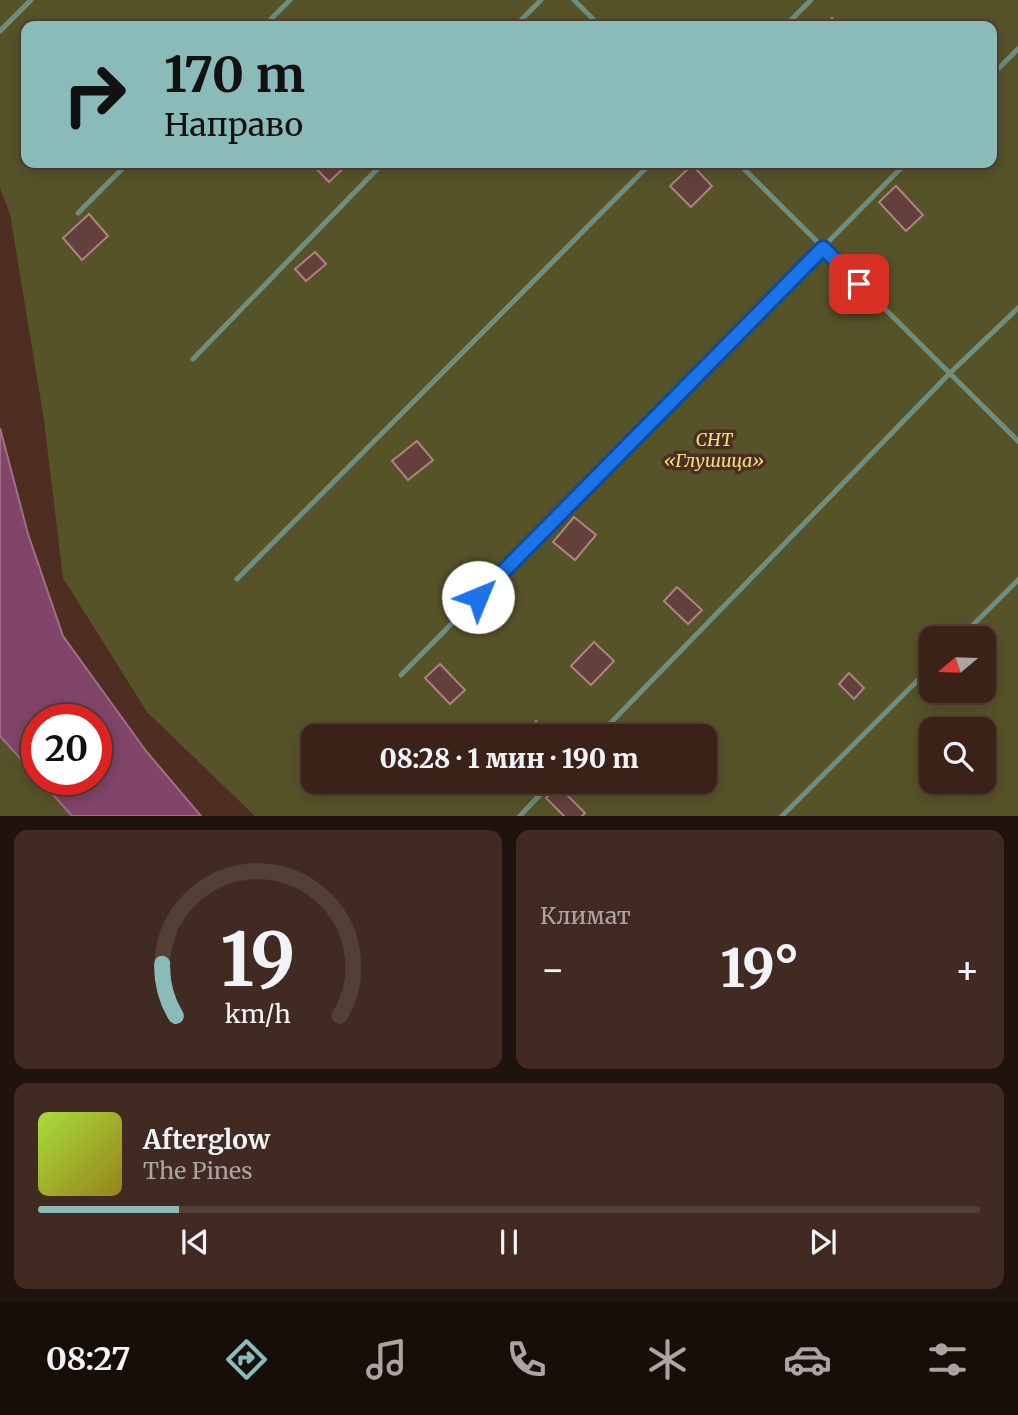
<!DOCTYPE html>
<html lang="ru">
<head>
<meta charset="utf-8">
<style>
  :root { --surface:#3a2218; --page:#412a21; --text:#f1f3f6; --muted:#aba4a2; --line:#543f37; --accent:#8bbbb9 }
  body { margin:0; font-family:Merriweather,serif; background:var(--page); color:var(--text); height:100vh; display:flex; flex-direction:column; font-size:26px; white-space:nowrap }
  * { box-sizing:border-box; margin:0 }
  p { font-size:23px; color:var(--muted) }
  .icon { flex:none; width:38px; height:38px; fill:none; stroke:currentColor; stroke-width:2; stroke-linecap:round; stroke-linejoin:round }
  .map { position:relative; height:816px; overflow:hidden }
  .side { display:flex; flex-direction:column; gap:14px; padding:14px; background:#20130d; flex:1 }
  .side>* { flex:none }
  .hud { position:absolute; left:21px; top:21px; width:976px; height:147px; border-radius:14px; box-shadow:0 4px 18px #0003,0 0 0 2px var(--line); background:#8bbbb9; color:#111; overflow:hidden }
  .needle { width:46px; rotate:251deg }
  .buttons { position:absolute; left:919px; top:626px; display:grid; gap:14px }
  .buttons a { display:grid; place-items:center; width:77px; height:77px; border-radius:14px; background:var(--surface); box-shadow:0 4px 18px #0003,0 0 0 2px var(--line); font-size:35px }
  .speed { position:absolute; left:21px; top:704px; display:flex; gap:14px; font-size:35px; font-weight:700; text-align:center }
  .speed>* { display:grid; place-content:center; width:91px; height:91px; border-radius:50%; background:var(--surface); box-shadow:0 4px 18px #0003,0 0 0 2px var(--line); line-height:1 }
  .speed .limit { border:10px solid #d22; background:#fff; color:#111 }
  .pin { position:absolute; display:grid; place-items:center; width:60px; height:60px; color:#fff; margin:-30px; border-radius:14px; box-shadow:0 4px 10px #0006 }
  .me { position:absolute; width:77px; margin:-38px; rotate:45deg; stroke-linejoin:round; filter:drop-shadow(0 0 5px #0008) }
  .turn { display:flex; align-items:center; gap:24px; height:147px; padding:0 28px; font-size:32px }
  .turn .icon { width:91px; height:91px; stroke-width:2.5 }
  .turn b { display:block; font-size:49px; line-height:60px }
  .big { font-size:52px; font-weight:800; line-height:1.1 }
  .side .card { flex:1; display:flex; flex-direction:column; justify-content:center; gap:10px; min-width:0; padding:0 24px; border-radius:14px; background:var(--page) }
  .side .dial { align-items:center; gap:0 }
  .dial svg { height:182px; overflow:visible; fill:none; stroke:var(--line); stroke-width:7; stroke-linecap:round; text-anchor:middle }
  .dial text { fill:var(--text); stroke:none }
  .song { display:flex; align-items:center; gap:21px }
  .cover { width:84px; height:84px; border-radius:10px; background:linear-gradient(135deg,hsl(80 70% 55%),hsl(50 70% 35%)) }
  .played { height:7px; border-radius:4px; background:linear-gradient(90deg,var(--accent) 15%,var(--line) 15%) }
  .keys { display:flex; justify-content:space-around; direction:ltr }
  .heat { display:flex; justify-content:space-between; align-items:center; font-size:38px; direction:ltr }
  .side .tiles { flex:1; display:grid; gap:14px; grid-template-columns:1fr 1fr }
  .card:last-child { grid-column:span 2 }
  .trip { position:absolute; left:301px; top:724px; width:416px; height:70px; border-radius:14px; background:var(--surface); box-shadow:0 4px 18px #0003,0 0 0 2px var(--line); font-weight:800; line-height:70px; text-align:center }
  .dock { display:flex; height:112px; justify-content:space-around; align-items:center; background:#170e0a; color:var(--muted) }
  .dock .icon { width:49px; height:49px }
  .dock .active { color:var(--accent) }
  .dock b { font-size:32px; color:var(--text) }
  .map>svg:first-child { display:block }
</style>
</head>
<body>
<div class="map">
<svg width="1018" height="817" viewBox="0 0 1018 817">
  <rect width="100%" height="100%" fill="#4d2e20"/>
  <g fill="#575329" fill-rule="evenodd">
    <path d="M0,0H1018V816H255L147,712L63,578L44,420L10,214L0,188ZM26,26H992V163H26ZM931,639H984V691H931ZM931,730H984V782H931ZM313,737H705V782H313Z"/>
    <polygon points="0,736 37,777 37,779 39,779 72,816 0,816"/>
  </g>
  <polygon fill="#814569" stroke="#a06f86" stroke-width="2" points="0,428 28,534 63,636 146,751 201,816 72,816 39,779 96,779 96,719 37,719 37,777 0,736"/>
  <g fill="#64403d" stroke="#ac837f" stroke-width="2">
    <polygon points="832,18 840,26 824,26"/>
    <polygon points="311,163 349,163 329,182"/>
    <polygon points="692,165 712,186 691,207 670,186"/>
    <polygon points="896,186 923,215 906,231 879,202"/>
    <polygon points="89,214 108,236 82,260 63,238"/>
    <polygon points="315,252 326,264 306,281 295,269"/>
    <polygon points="417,441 433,460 408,480 392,461"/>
    <polygon points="574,517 596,535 575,560 553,542"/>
    <polygon points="677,587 702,610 688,624 664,601"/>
    <polygon points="594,642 614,661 591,685 571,666"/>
    <polygon points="440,664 465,690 450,704 425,678"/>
    <polygon points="849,673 864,688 854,699 839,684"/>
    <polygon points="536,721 553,737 522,737"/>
    <polygon points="558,786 585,813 581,817 565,817 546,798"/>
  </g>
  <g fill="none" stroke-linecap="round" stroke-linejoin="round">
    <g stroke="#6e8e7f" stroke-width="5">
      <polyline points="574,0 600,26"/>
      <polyline points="264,26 290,0"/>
      <polyline points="515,26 541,0"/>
      <polyline points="785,26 811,0"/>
      <polyline points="0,31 31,0"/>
      <polyline points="992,75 1018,49"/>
      <polyline points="738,163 1018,441"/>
      <polyline points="78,213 128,163"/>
      <polyline points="193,359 383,163"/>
      <polyline points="237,579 651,163"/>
      <polyline points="959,639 1018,580"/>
      <polyline points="401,675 906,163"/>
      <polyline points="597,737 950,373 1018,308"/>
      <polyline points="519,817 552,782"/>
      <polyline points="781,817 931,667"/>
    </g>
  </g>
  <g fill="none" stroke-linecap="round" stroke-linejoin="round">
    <defs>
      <polyline id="route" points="478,597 823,248 859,284"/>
    </defs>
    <use href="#route" stroke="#114b97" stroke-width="18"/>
    <use href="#route" stroke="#1a73e8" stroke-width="12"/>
  </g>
  <g text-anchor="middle" stroke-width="7" stroke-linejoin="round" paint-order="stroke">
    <g font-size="18" font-style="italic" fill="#ebe27c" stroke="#4d2e20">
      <text x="714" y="446">СНТ<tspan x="714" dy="21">«Глушица»</tspan></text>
    </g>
  </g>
</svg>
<div class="buttons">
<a><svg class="needle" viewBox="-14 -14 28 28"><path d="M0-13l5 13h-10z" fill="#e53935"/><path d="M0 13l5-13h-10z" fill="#aba4a2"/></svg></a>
<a><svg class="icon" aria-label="search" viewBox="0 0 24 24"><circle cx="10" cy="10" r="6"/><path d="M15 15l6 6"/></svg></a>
</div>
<div class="speed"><div class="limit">20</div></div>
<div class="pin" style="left:859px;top:284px;background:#d93025"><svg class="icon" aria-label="arrive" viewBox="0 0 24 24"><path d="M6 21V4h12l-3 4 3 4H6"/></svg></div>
<svg class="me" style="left:478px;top:597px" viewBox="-20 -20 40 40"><circle r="19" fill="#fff"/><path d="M0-13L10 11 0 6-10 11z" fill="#1a73e8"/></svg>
<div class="trip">08:28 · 1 мин · 190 m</div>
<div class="hud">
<div class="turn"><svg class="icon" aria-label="right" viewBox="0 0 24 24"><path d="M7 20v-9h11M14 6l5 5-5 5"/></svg><div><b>170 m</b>Направо</div></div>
</div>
</div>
<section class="side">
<div class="tiles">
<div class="card dial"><svg viewBox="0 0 100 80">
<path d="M14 69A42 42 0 1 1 86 69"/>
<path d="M14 69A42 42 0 0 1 8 46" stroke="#8bbbb9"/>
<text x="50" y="56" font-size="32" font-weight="700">19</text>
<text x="50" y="72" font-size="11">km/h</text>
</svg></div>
<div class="card"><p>Климат</p>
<div class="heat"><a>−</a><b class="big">19°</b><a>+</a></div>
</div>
<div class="card">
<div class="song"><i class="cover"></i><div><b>Afterglow</b><p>The Pines</p></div></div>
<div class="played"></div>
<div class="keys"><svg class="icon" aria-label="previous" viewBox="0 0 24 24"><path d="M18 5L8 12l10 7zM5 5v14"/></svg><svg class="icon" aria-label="pause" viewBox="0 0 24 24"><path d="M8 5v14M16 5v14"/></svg><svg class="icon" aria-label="next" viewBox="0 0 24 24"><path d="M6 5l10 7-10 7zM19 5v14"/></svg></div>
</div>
</div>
</section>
<nav class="dock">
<b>08:27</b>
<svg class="icon active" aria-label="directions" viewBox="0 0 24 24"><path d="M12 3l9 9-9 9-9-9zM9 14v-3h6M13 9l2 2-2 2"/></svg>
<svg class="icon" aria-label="music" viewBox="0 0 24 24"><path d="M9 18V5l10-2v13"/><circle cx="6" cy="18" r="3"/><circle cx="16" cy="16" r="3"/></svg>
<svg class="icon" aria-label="phone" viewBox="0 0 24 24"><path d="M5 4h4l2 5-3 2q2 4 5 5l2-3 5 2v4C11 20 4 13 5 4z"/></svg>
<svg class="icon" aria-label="climate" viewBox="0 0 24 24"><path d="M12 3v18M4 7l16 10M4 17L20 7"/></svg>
<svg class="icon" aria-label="car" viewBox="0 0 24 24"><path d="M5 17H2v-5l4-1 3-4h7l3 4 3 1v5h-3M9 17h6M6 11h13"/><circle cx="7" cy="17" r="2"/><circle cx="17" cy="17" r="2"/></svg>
<svg class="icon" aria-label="filters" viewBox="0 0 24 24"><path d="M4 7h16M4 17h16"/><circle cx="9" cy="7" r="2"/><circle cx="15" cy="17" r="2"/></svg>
</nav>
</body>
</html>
